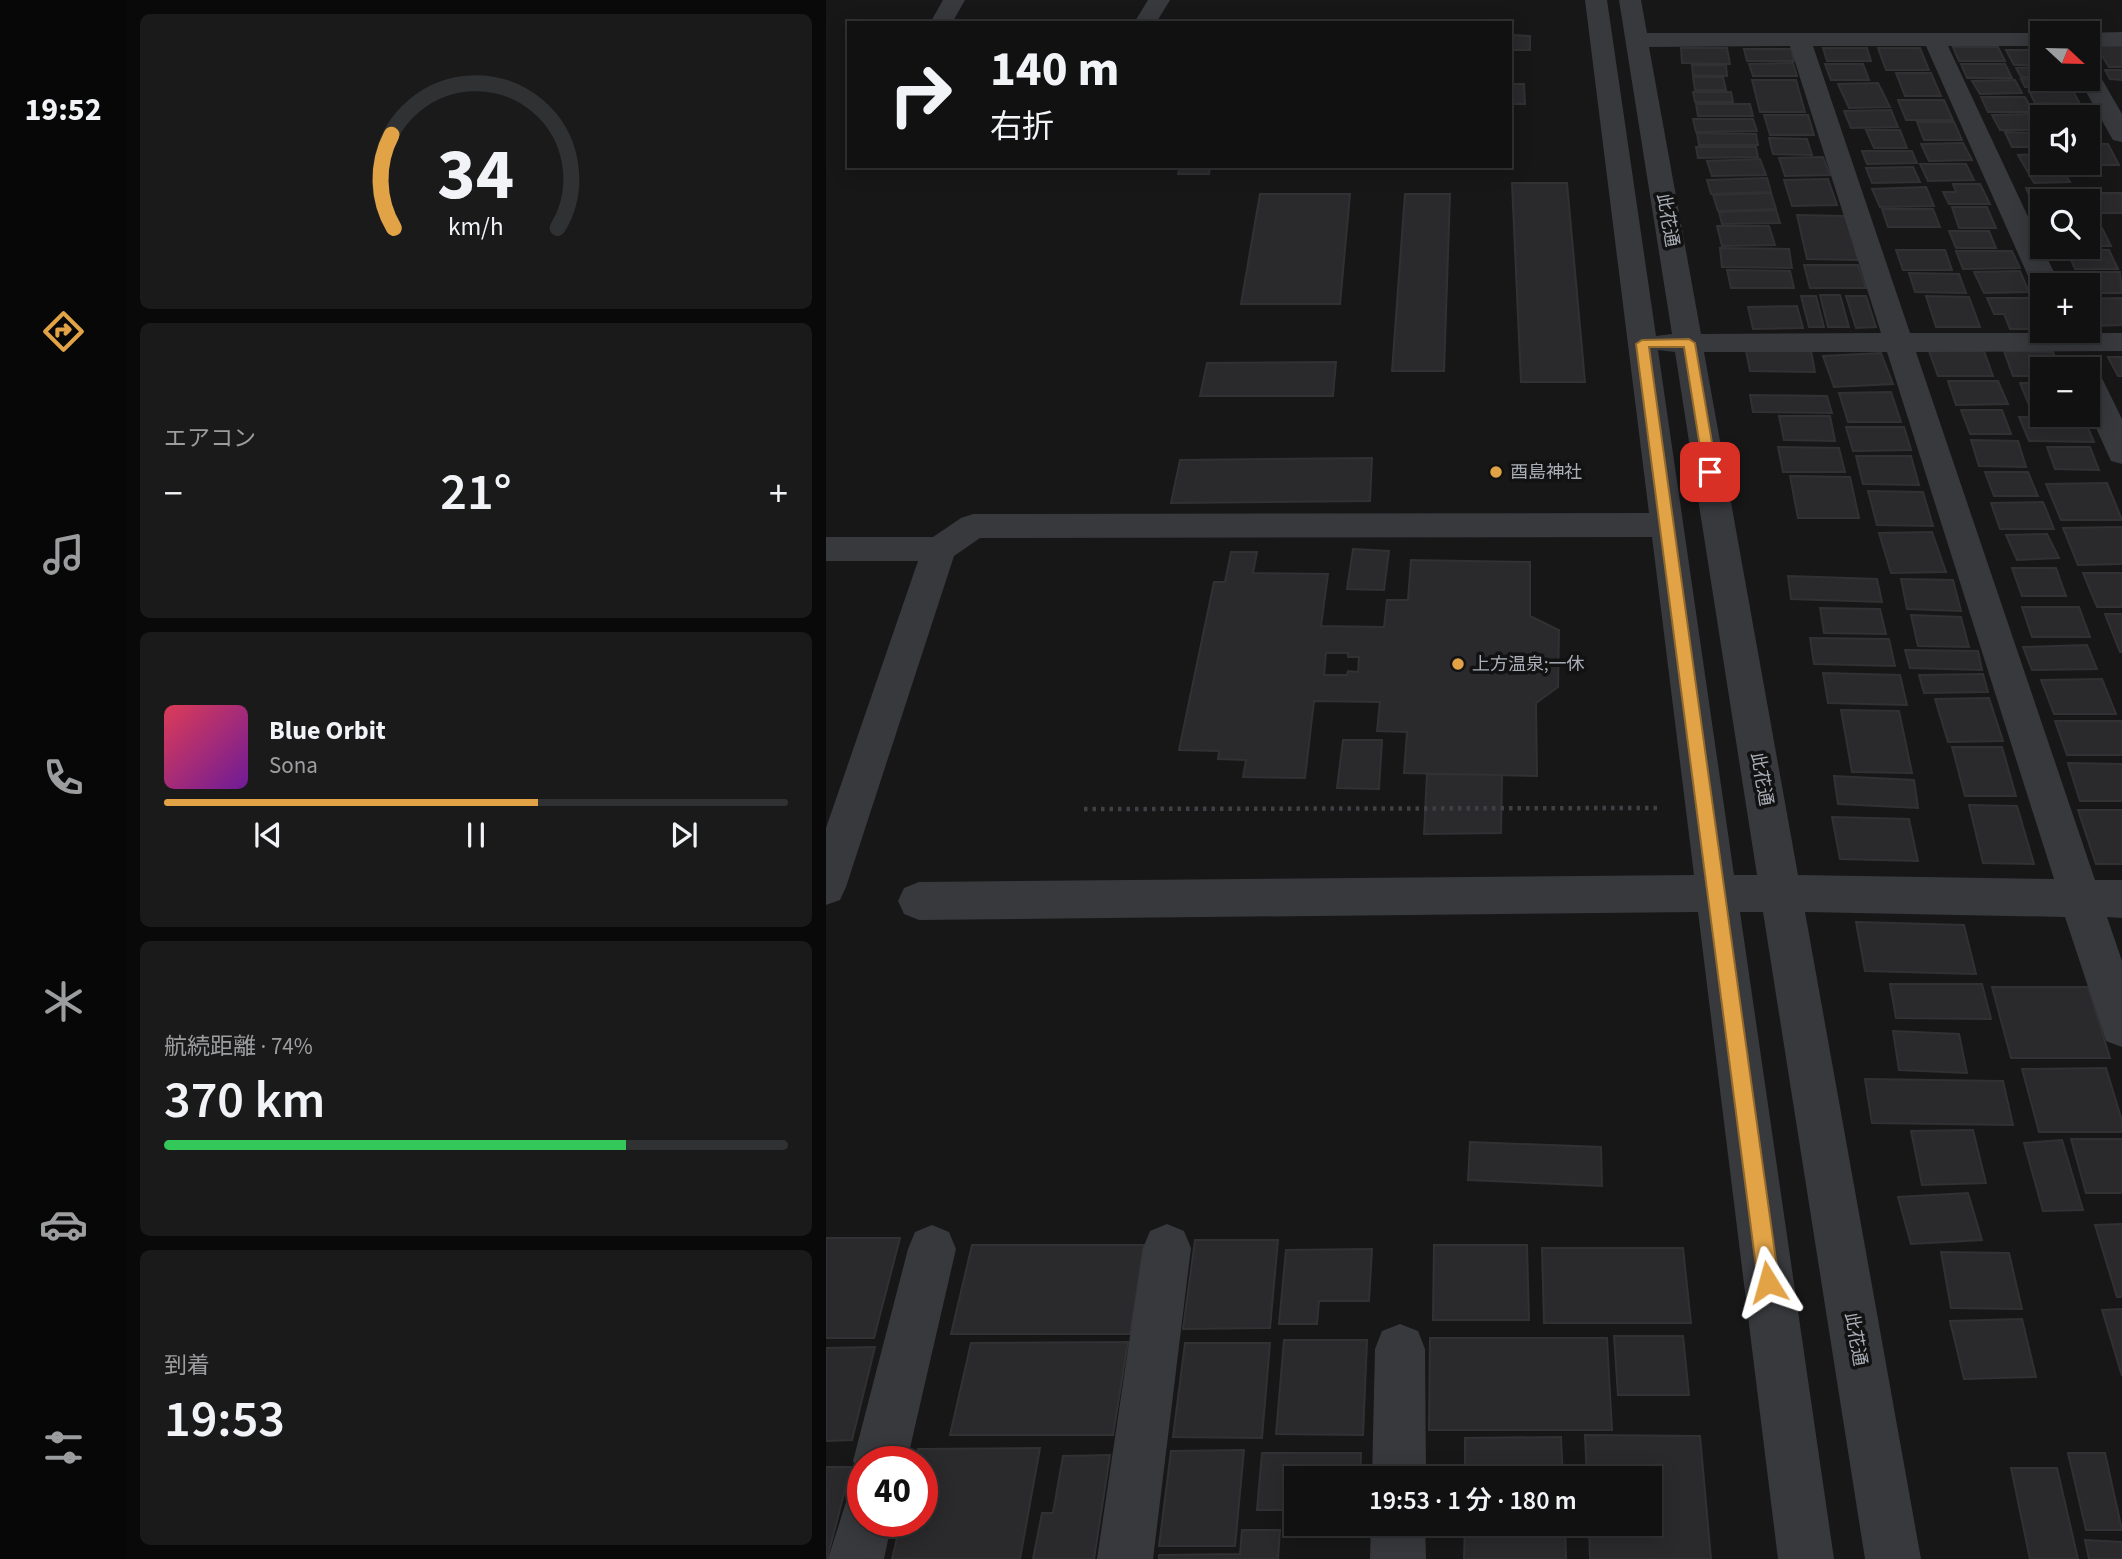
<!DOCTYPE html>
<html lang="ja">
<head>
<meta charset="utf-8">
<style>
  :root { --surface:#111112; --page:#1a1a1b; --text:#f1f3f6; --muted:#9c9d9f; --line:#303132; --accent:#e1a346 }
  body { margin:0; font-family:"Source Sans 3","Noto Sans JP",sans-serif; background:var(--page); color:var(--text); height:100vh; display:flex; flex-direction:column; font-size:26px; white-space:nowrap }
  * { box-sizing:border-box; margin:0 }
  p { font-size:23px; color:var(--muted) }
  .icon { flex:none; width:38px; height:38px; fill:none; stroke:currentColor; stroke-width:2; stroke-linecap:round; stroke-linejoin:round }
  .map { position:relative; flex:1; overflow:hidden }
  .side { display:flex; flex-direction:column; gap:14px; padding:14px; background:#09090a; width:700px }
  .side>* { flex:none }
  .guide { position:absolute; left:21px; top:21px; width:665px; height:147px; border-radius:0px; box-shadow:0 4px 18px #0003,0 0 0 2px var(--line); background:#111112; color:var(--text); overflow:hidden }
  .needle { width:46px; rotate:112deg }
  .controls { position:absolute; left:1204px; top:21px; display:grid; gap:14px }
  .controls a { display:grid; place-items:center; width:70px; height:70px; border-radius:0px; background:var(--surface); box-shadow:0 4px 18px #0003,0 0 0 2px var(--line); font-size:35px }
  .speed { position:absolute; left:21px; top:1446px; display:flex; gap:14px; font-size:35px; font-weight:700; text-align:center }
  .speed>* { display:grid; place-content:center; width:91px; height:91px; border-radius:50%; background:var(--surface); box-shadow:0 4px 18px #0003,0 0 0 2px var(--line); line-height:1 }
  .speed .limit { border:10px solid #d22; background:#fff; color:#111 }
  .pin { position:absolute; display:grid; place-items:center; width:60px; height:60px; color:#fff; margin:-30px; border-radius:14px; box-shadow:0 4px 10px #0006 }
  .me { position:absolute; width:77px; margin:-38px; rotate:352deg; stroke-linejoin:round; filter:drop-shadow(0 0 5px #0008) }
  .turn { display:flex; align-items:center; gap:24px; height:147px; padding:0 28px; font-size:32px }
  .turn .icon { width:91px; height:91px; stroke-width:2.5 }
  .turn b { display:block; font-size:49px; line-height:60px }
  .big { font-size:52px; font-weight:600; line-height:1.1 }
  .side .widget { flex:1; display:flex; flex-direction:column; justify-content:center; gap:10px; min-width:0; padding:0 24px; border-radius:10px; background:var(--page) }
  .side .dial { align-items:center; gap:0 }
  .dial svg { height:182px; overflow:visible; fill:none; stroke:var(--line); stroke-width:7; stroke-linecap:round; text-anchor:middle }
  .dial text { fill:var(--text); stroke:none }
  .song { display:flex; align-items:center; gap:21px }
  .cover { width:84px; height:84px; border-radius:10px; background:linear-gradient(135deg,hsl(350 70% 55%),hsl(280 70% 35%)) }
  .played { height:7px; border-radius:4px; background:linear-gradient(90deg,var(--accent) 60%,var(--line) 60%) }
  .keys { display:flex; justify-content:space-around; direction:ltr }
  .heat { display:flex; justify-content:space-between; align-items:center; font-size:38px; direction:ltr }
  .charge { height:10px; border-radius:5px; background:linear-gradient(90deg,#34c759 74%,var(--line) 0) }
  .trip { position:absolute; left:458px; top:1466px; width:378px; height:70px; border-radius:0px; background:var(--surface); box-shadow:0 4px 18px #0003,0 0 0 2px var(--line); font-weight:600; line-height:70px; text-align:center }
  main { display:flex; flex:1; min-height:0 }
  .menu { display:flex; flex-direction:column; width:126px; justify-content:space-around; align-items:center; background:#070707; color:var(--muted) }
  .menu .icon { width:49px; height:49px }
  .menu .current { color:var(--accent) }
  .menu b { font-size:32px; color:var(--text) }
  .map>svg:first-child { display:block }
</style>
</head>
<body>
<main>
<nav class="menu">
<b>19:52</b>
<svg class="icon current" aria-label="directions" viewBox="0 0 24 24"><path d="M12 3l9 9-9 9-9-9zM9 14v-3h6M13 9l2 2-2 2"/></svg>
<svg class="icon" aria-label="music" viewBox="0 0 24 24"><path d="M9 18V5l10-2v13"/><circle cx="6" cy="18" r="3"/><circle cx="16" cy="16" r="3"/></svg>
<svg class="icon" aria-label="phone" viewBox="0 0 24 24"><path d="M5 4h4l2 5-3 2q2 4 5 5l2-3 5 2v4C11 20 4 13 5 4z"/></svg>
<svg class="icon" aria-label="climate" viewBox="0 0 24 24"><path d="M12 3v18M4 7l16 10M4 17L20 7"/></svg>
<svg class="icon" aria-label="car" viewBox="0 0 24 24"><path d="M5 17H2v-5l4-1 3-4h7l3 4 3 1v5h-3M9 17h6M6 11h13"/><circle cx="7" cy="17" r="2"/><circle cx="17" cy="17" r="2"/></svg>
<svg class="icon" aria-label="filters" viewBox="0 0 24 24"><path d="M4 7h16M4 17h16"/><circle cx="9" cy="7" r="2"/><circle cx="15" cy="17" r="2"/></svg>
</nav>
<section class="side">
<div class="widget dial"><svg viewBox="0 0 100 80">
<path d="M14 69A42 42 0 1 1 86 69"/>
<path d="M14 69A42 42 0 0 1 13 28" stroke="#e1a346"/>
<text x="50" y="56" font-size="32" font-weight="700">34</text>
<text x="50" y="72" font-size="11">km/h</text>
</svg></div>
<div class="widget"><p>エアコン</p>
<div class="heat"><a>−</a><b class="big">21°</b><a>+</a></div>
</div>
<div class="widget">
<div class="song"><i class="cover"></i><div><b>Blue Orbit</b><p>Sona</p></div></div>
<div class="played"></div>
<div class="keys"><svg class="icon" aria-label="previous" viewBox="0 0 24 24"><path d="M18 5L8 12l10 7zM5 5v14"/></svg><svg class="icon" aria-label="pause" viewBox="0 0 24 24"><path d="M8 5v14M16 5v14"/></svg><svg class="icon" aria-label="next" viewBox="0 0 24 24"><path d="M6 5l10 7-10 7zM19 5v14"/></svg></div>
</div>
<div class="widget"><p>航続距離 · 74%</p><b class="big">370 km</b><div class="charge"></div></div>
<div class="widget"><p>到着</p><b class="big">19:53</b></div>
</section>
<div class="map">
<svg width="1296" height="1559" viewBox="0 0 1296 1559">
  <rect width="100%" height="100%" fill="#171718"/>
  <g fill="#2a2a2c" stroke="#313134" stroke-width="2" fill-rule="evenodd">
    <polygon points="684,35 704,36 704,50 684,50"/>
    <polygon points="1270,46 1296,46 1296,67 1283,67"/>
    <polygon points="1127,47 1172,47 1179,61 1133,61"/>
    <polygon points="855,48 901,48 904,64 856,63"/>
    <polygon points="997,48 1041,48 1045,61 1001,61"/>
    <polygon points="1052,48 1094,48 1103,70 1060,70"/>
    <polygon points="918,49 965,49 968,61 921,61"/>
    <polygon points="1180,50 1216,50 1216,65 1188,65"/>
    <polygon points="967,63 971,76 927,76 923,64"/>
    <polygon points="999,64 1037,64 1043,80 1005,80"/>
    <polygon points="1135,64 1179,64 1186,78 1141,78"/>
    <polygon points="866,65 900,65 901,76 867,75"/>
    <polygon points="1216,67 1216,77 1195,77 1190,68"/>
    <polygon points="1279,70 1296,70 1296,80 1284,79"/>
    <polygon points="1070,73 1105,73 1115,96 1079,96"/>
    <polygon points="867,77 897,77 900,90 869,90"/>
    <polygon points="1195,79 1243,80 1247,87 1199,87"/>
    <polygon points="926,80 970,80 979,112 934,112"/>
    <polygon points="1189,80 1196,93 1154,94 1146,81"/>
    <polygon points="1052,83 1064,107 1023,108 1012,84"/>
    <polygon points="684,84 698,84 699,104 684,104"/>
    <polygon points="1203,91 1247,91 1254,104 1209,103"/>
    <polygon points="867,92 905,92 907,102 869,102"/>
    <polygon points="1155,97 1199,97 1207,112 1162,112"/>
    <polygon points="1072,100 1118,100 1127,120 1080,120"/>
    <polygon points="870,104 924,104 927,116 872,116"/>
    <polygon points="1210,106 1250,107 1256,117 1216,117 1216,120"/>
    <polygon points="1065,110 1072,127 1025,128 1018,111"/>
    <polygon points="1207,114 1215,130 1174,130 1166,115"/>
    <polygon points="938,115 982,115 988,135 944,135"/>
    <polygon points="867,119 927,119 931,131 870,132"/>
    <polygon points="1091,122 1128,122 1136,140 1098,140"/>
    <polygon points="1040,130 1074,130 1081,148 1048,148"/>
    <polygon points="1179,132 1207,133 1214,147 1186,147"/>
    <polygon points="871,133 930,134 932,145 873,145"/>
    <polygon points="943,138 981,139 986,155 947,154"/>
    <polygon points="1137,143 1146,160 1103,161 1095,144"/>
    <polygon points="1262,144 1282,144 1293,165 1246,165 1262,163"/>
    <polygon points="870,147 930,147 932,157 872,158"/>
    <polygon points="1036,151 1086,151 1091,163 1041,164"/>
    <polygon points="1216,154 1216,163 1233,163 1244,182 1208,183 1192,155"/>
    <polygon points="997,157 1004,175 959,176 953,158"/>
    <polygon points="934,159 940,175 886,176 881,161"/>
    <polygon points="1094,164 1140,164 1148,180 1102,181"/>
    <polygon points="354,166 384,166 383,174 352,174"/>
    <polygon points="1087,167 1094,182 1046,183 1040,168"/>
    <polygon points="941,178 945,192 885,194 881,180"/>
    <polygon points="1002,179 1011,205 966,206 958,180"/>
    <polygon points="686,183 741,183 759,382 695,382"/>
    <polygon points="1127,184 1154,184 1164,204 1123,204 1117,192 1130,192"/>
    <polygon points="1100,187 1108,206 1054,207 1046,189"/>
    <polygon points="1200,188 1234,188 1241,201 1216,201 1216,206 1208,206"/>
    <polygon points="945,193 950,209 892,211 887,195"/>
    <polygon points="1262,193 1296,193 1296,213 1273,213"/>
    <polygon points="434,194 524,194 514,304 415,304"/>
    <polygon points="579,194 624,194 618,371 566,371"/>
    <polygon points="1126,207 1161,207 1170,228 1133,228"/>
    <polygon points="1056,209 1107,209 1114,227 1062,227"/>
    <polygon points="950,210 954,223 896,224 893,212"/>
    <polygon points="971,215 1020,216 1032,260 981,259"/>
    <polygon points="891,226 943,226 949,245 896,246"/>
    <polygon points="1262,228 1276,228 1285,246 1262,246"/>
    <polygon points="1123,231 1163,231 1170,248 1130,248"/>
    <polygon points="894,248 963,249 966,268 896,267"/>
    <polygon points="1240,249 1283,250 1292,269 1249,269"/>
    <polygon points="1070,250 1119,250 1126,270 1077,270"/>
    <polygon points="1130,251 1186,251 1194,268 1137,269"/>
    <polygon points="978,265 1032,265 1040,288 984,288"/>
    <polygon points="901,270 964,271 968,288 905,288"/>
    <polygon points="1194,271 1203,292 1158,293 1148,272"/>
    <polygon points="1251,272 1294,272 1296,293 1262,293 1262,285 1257,285"/>
    <polygon points="1083,273 1133,274 1140,293 1089,292"/>
    <polygon points="994,295 1014,295 1023,327 1002,327"/>
    <polygon points="975,296 990,296 998,327 983,327"/>
    <polygon points="1020,296 1040,296 1050,327 1030,328"/>
    <polygon points="1100,296 1143,297 1154,327 1110,327"/>
    <polygon points="1161,298 1207,298 1216,320 1216,329 1184,329 1178,314 1168,314"/>
    <polygon points="1296,298 1296,325 1265,326 1262,320 1262,299"/>
    <polygon points="971,306 977,328 927,329 922,307"/>
    <polygon points="920,351 985,351 989,372 924,371"/>
    <polygon points="1103,351 1158,351 1167,376 1112,376"/>
    <polygon points="1178,351 1227,352 1234,369 1216,369 1216,376 1187,376"/>
    <polygon points="1055,353 1067,384 1008,387 997,356"/>
    <polygon points="1282,357 1296,357 1296,376 1292,376"/>
    <polygon points="510,362 507,396 374,396 381,363"/>
    <polygon points="1122,381 1172,381 1182,404 1130,405"/>
    <polygon points="1194,383 1216,383 1216,410 1205,410"/>
    <polygon points="1065,392 1075,422 1022,422 1013,393"/>
    <polygon points="924,395 1001,396 1006,413 927,412"/>
    <polygon points="1135,410 1176,410 1185,434 1144,434"/>
    <polygon points="953,416 1004,416 1009,441 958,440"/>
    <polygon points="1193,417 1258,418 1268,442 1203,441"/>
    <polygon points="1020,427 1078,427 1085,450 1027,451"/>
    <polygon points="1145,440 1192,441 1200,467 1153,466"/>
    <polygon points="952,447 1013,448 1019,472 957,472"/>
    <polygon points="1221,447 1264,447 1273,470 1229,469"/>
    <polygon points="1030,456 1085,456 1093,485 1037,484"/>
    <polygon points="546,458 544,501 345,503 354,460"/>
    <polygon points="1159,472 1202,472 1212,496 1168,496"/>
    <polygon points="964,476 1024,477 1033,518 972,518"/>
    <polygon points="1281,483 1296,520 1235,520 1220,484"/>
    <polygon points="1042,491 1097,492 1107,526 1051,525"/>
    <polygon points="1217,502 1228,529 1174,529 1165,503"/>
    <polygon points="1296,527 1296,564 1252,565 1237,528"/>
    <polygon points="1106,532 1120,572 1065,573 1053,533"/>
    <polygon points="1221,534 1233,558 1191,560 1180,535"/>
    <polygon points="527,549 563,551 558,590 521,589"/>
    <path d="M405,552H431L427,573L502,574L495,626L558,627L561,600H582L585,560L704,562V616L733,630L732,687L710,703L711,776L578,773L581,732L551,731L554,702L488,701L479,778L417,777L420,760L392,759L393,751L353,750L388,582H399ZM500,653H522V657H533L532,672L522,671L521,675H498Z"/>
    <polygon points="1186,568 1230,568 1240,596 1196,596"/>
    <polygon points="1257,573 1296,573 1296,607 1271,607"/>
    <polygon points="962,576 1051,579 1056,602 965,599"/>
    <polygon points="1075,579 1127,580 1135,611 1081,609"/>
    <polygon points="1196,607 1253,607 1264,637 1206,637"/>
    <polygon points="994,608 1054,609 1060,634 998,633"/>
    <polygon points="1279,614 1296,614 1296,652 1294,652"/>
    <polygon points="1085,615 1135,617 1143,647 1092,646"/>
    <polygon points="984,638 1063,639 1069,666 988,664"/>
    <polygon points="1261,645 1271,669 1206,670 1197,647"/>
    <polygon points="1079,650 1152,651 1156,670 1084,668"/>
    <polygon points="997,673 1074,675 1081,705 1002,703"/>
    <polygon points="1157,674 1162,692 1098,693 1093,675"/>
    <polygon points="1276,679 1290,714 1228,714 1215,680"/>
    <polygon points="1163,698 1177,741 1122,742 1109,699"/>
    <polygon points="1015,710 1073,711 1086,773 1026,772"/>
    <polygon points="1229,721 1296,721 1296,755 1241,755"/>
    <polygon points="517,740 556,740 553,789 511,788"/>
    <polygon points="1126,747 1176,747 1190,796 1139,796"/>
    <polygon points="1242,763 1296,764 1296,801 1254,801"/>
    <polygon points="601,774 676,775 675,833 598,834"/>
    <polygon points="1008,776 1088,780 1092,808 1012,804"/>
    <polygon points="1143,805 1191,806 1208,864 1157,863"/>
    <polygon points="1252,810 1296,810 1296,864 1270,864"/>
    <polygon points="1006,817 1083,819 1092,861 1014,859"/>
    <polygon points="1030,922 1138,925 1150,974 1039,971"/>
    <polygon points="1064,984 1156,984 1165,1019 1070,1018"/>
    <polygon points="1166,987 1262,987 1284,1058 1185,1058"/>
    <polygon points="1067,1031 1133,1034 1141,1073 1073,1070"/>
    <polygon points="1280,1068 1296,1121 1296,1132 1213,1132 1196,1069"/>
    <polygon points="1039,1079 1177,1081 1187,1125 1046,1123"/>
    <polygon points="1147,1130 1160,1183 1096,1185 1085,1131"/>
    <polygon points="1245,1139 1296,1139 1296,1193 1260,1193"/>
    <polygon points="1236,1140 1257,1210 1217,1211 1198,1143"/>
    <polygon points="644,1142 775,1147 776,1186 642,1180"/>
    <polygon points="1142,1193 1156,1240 1085,1244 1072,1197"/>
    <polygon points="1296,1224 1296,1297 1291,1297 1269,1225"/>
    <polygon points="0,1238 74,1238 48,1338 0,1338"/>
    <polygon points="369,1240 452,1240 444,1328 357,1329"/>
    <polygon points="146,1245 318,1245 304,1334 125,1334"/>
    <polygon points="608,1245 701,1245 703,1320 607,1320"/>
    <polygon points="716,1248 857,1248 865,1323 718,1323"/>
    <polygon points="546,1249 543,1301 493,1301 491,1324 453,1324 460,1250"/>
    <polygon points="1115,1252 1183,1253 1196,1309 1125,1308"/>
    <polygon points="1296,1309 1296,1376 1276,1310"/>
    <polygon points="1196,1319 1210,1377 1138,1379 1124,1321"/>
    <polygon points="788,1336 857,1336 863,1395 792,1395"/>
    <polygon points="604,1338 781,1338 786,1430 603,1430"/>
    <polygon points="458,1340 541,1340 537,1435 450,1434"/>
    <polygon points="302,1342 287,1435 124,1435 145,1343"/>
    <polygon points="359,1343 444,1343 436,1438 347,1437"/>
    <polygon points="49,1347 26,1440 0,1441 0,1348"/>
    <polygon points="759,1435 874,1436 885,1559 764,1559 763,1524 824,1524 824,1479 761,1479"/>
    <polygon points="735,1437 737,1479 639,1479 639,1438"/>
    <polygon points="214,1448 194,1559 66,1559 75,1521 96,1521 96,1461 89,1461 92,1449"/>
    <polygon points="418,1450 409,1546 333,1546 345,1451"/>
    <polygon points="436,1453 535,1453 534,1479 471,1479 471,1510 431,1510"/>
    <polygon points="1242,1453 1279,1453 1296,1530 1260,1530"/>
    <polygon points="284,1455 268,1559 207,1559 216,1513 227,1513 237,1456"/>
    <polygon points="0,1467 25,1467 1,1559 0,1559"/>
    <polygon points="1185,1468 1231,1468 1252,1559 1204,1559"/>
    <polygon points="639,1524 739,1524 740,1559 638,1559"/>
    <polygon points="416,1530 454,1530 452,1559 333,1559 333,1555 414,1554"/>
    <polygon points="1259,1540 1296,1542 1296,1559 1263,1559"/>
  </g>
  <g fill="none" stroke-linecap="round" stroke-linejoin="round">
    <polyline stroke="#3e4044" stroke-width="4.5" stroke-dasharray="3.5 5" stroke-linecap="butt" points="258,809 831,808"/>
    <g fill="#38393d" fill-rule="evenodd">
      <polygon points="117,0 139,0 126,23 104,23"/>
      <polygon points="322,0 344,0 330,23 308,23"/>
      <path d="M759,0H781L830,336L846,334L793,0H815L821,33H1220H1216V46H1122L1234,285H1216V292L1210,291L1206,285L1100,46H987L1084,333H1296V351L1090,352L1269,880H1296V918L1281,917L1296,961V1047L1280,1041L1239,917L979,912L1095,1559H1039L937,912H914L1008,1559H952L872,912L93,920L78,914L72,901L78,888L93,882L868,875L826,537L154,538L128,556L20,887L14,900L0,905V828L92,561H0V537H107L135,518L147,514L823,513ZM964,46L1055,333L875,334L823,47ZM832,350L849,352L931,875H908ZM878,352H1061L1228,879L972,875Z"/>
      <polygon points="1296,32 1296,46 1262,46 1262,33 1258,33"/>
      <polygon points="1262,67 1270,69 1296,114 1296,142 1287,140 1284,135 1253,79 1262,79"/>
      <polygon points="1262,367 1272,370 1296,419 1296,464 1285,461 1262,410 1262,369 1255,369"/>
      <polygon points="341,1224 358,1231 365,1248 327,1559 271,1559 317,1248 324,1231"/>
      <polygon points="106,1225 123,1232 130,1249 81,1461 37,1461 37,1481 27,1461 82,1249 89,1232"/>
      <polygon points="574,1324 592,1331 599,1349 600,1479 546,1479 549,1349 556,1331"/>
      <polygon points="37,1495 37,1521 66,1521 58,1559 2,1559 20,1502"/>
      <polygon points="545,1524 599,1524 600,1559 544,1559"/>
    </g>
  </g>
  <polygon fill="#e1a346" stroke="#926a2e" stroke-width="2" points="863,339 869,343 891,472 884,477 878,472 858,347 823,347 953,1282 950,1289 942,1292 935,1289 932,1282 810,344 816,340"/>
  <g fill="#e1a346" stroke="#121213" stroke-width="2.5">
    <circle cx="670" cy="472" r="7"/>
    <circle cx="632" cy="664" r="7"/>
  </g>
  <g text-anchor="middle" stroke-width="7" stroke-linejoin="round" paint-order="stroke">
    <g font-size="18" fill="#aaafb7" stroke="#121213">
      <text transform="translate(842 220) rotate(80)" y="6">此花通</text>
      <text transform="translate(936 779) rotate(80)" y="6">此花通</text>
      <text transform="translate(1030 1339) rotate(80)" y="6">此花通</text>
    </g>
    <g font-size="18" fill="#aaafb7" stroke="#121213" text-anchor="start">
      <text x="684" y="478">酉島神社</text>
      <text x="646" y="670">上方温泉;一休</text>
    </g>
  </g>
</svg>
<div class="controls">
<a><svg class="needle" viewBox="-14 -14 28 28"><path d="M0-13l5 13h-10z" fill="#e53935"/><path d="M0 13l5-13h-10z" fill="#9c9d9f"/></svg></a>
<a><svg class="icon" aria-label="sound" viewBox="0 0 24 24"><path d="M4 9h4l5-4v14l-5-4H4zM17 9q2 3 0 6"/></svg></a>
<a><svg class="icon" aria-label="search" viewBox="0 0 24 24"><circle cx="10" cy="10" r="6"/><path d="M15 15l6 6"/></svg></a>
<a>+</a>
<a>−</a>
</div>
<div class="speed"><div class="limit">40</div></div>
<div class="pin" style="left:884px;top:472px;background:#d93025"><svg class="icon" aria-label="arrive" viewBox="0 0 24 24"><path d="M6 21V4h12l-3 4 3 4H6"/></svg></div>
<svg class="me" style="left:942px;top:1282px" viewBox="-20 -20 40 40"><path d="M0-17L14 15 0 8-14 15z" fill="#e1a346" stroke="#fff" stroke-width="4"/></svg>
<div class="trip">19:53 · 1 分 · 180 m</div>
<div class="guide">
<div class="turn"><svg class="icon" aria-label="right" viewBox="0 0 24 24"><path d="M7 20v-9h11M14 6l5 5-5 5"/></svg><div><b>140 m</b>右折</div></div>
</div>
</div>
</main>
</body>
</html>
